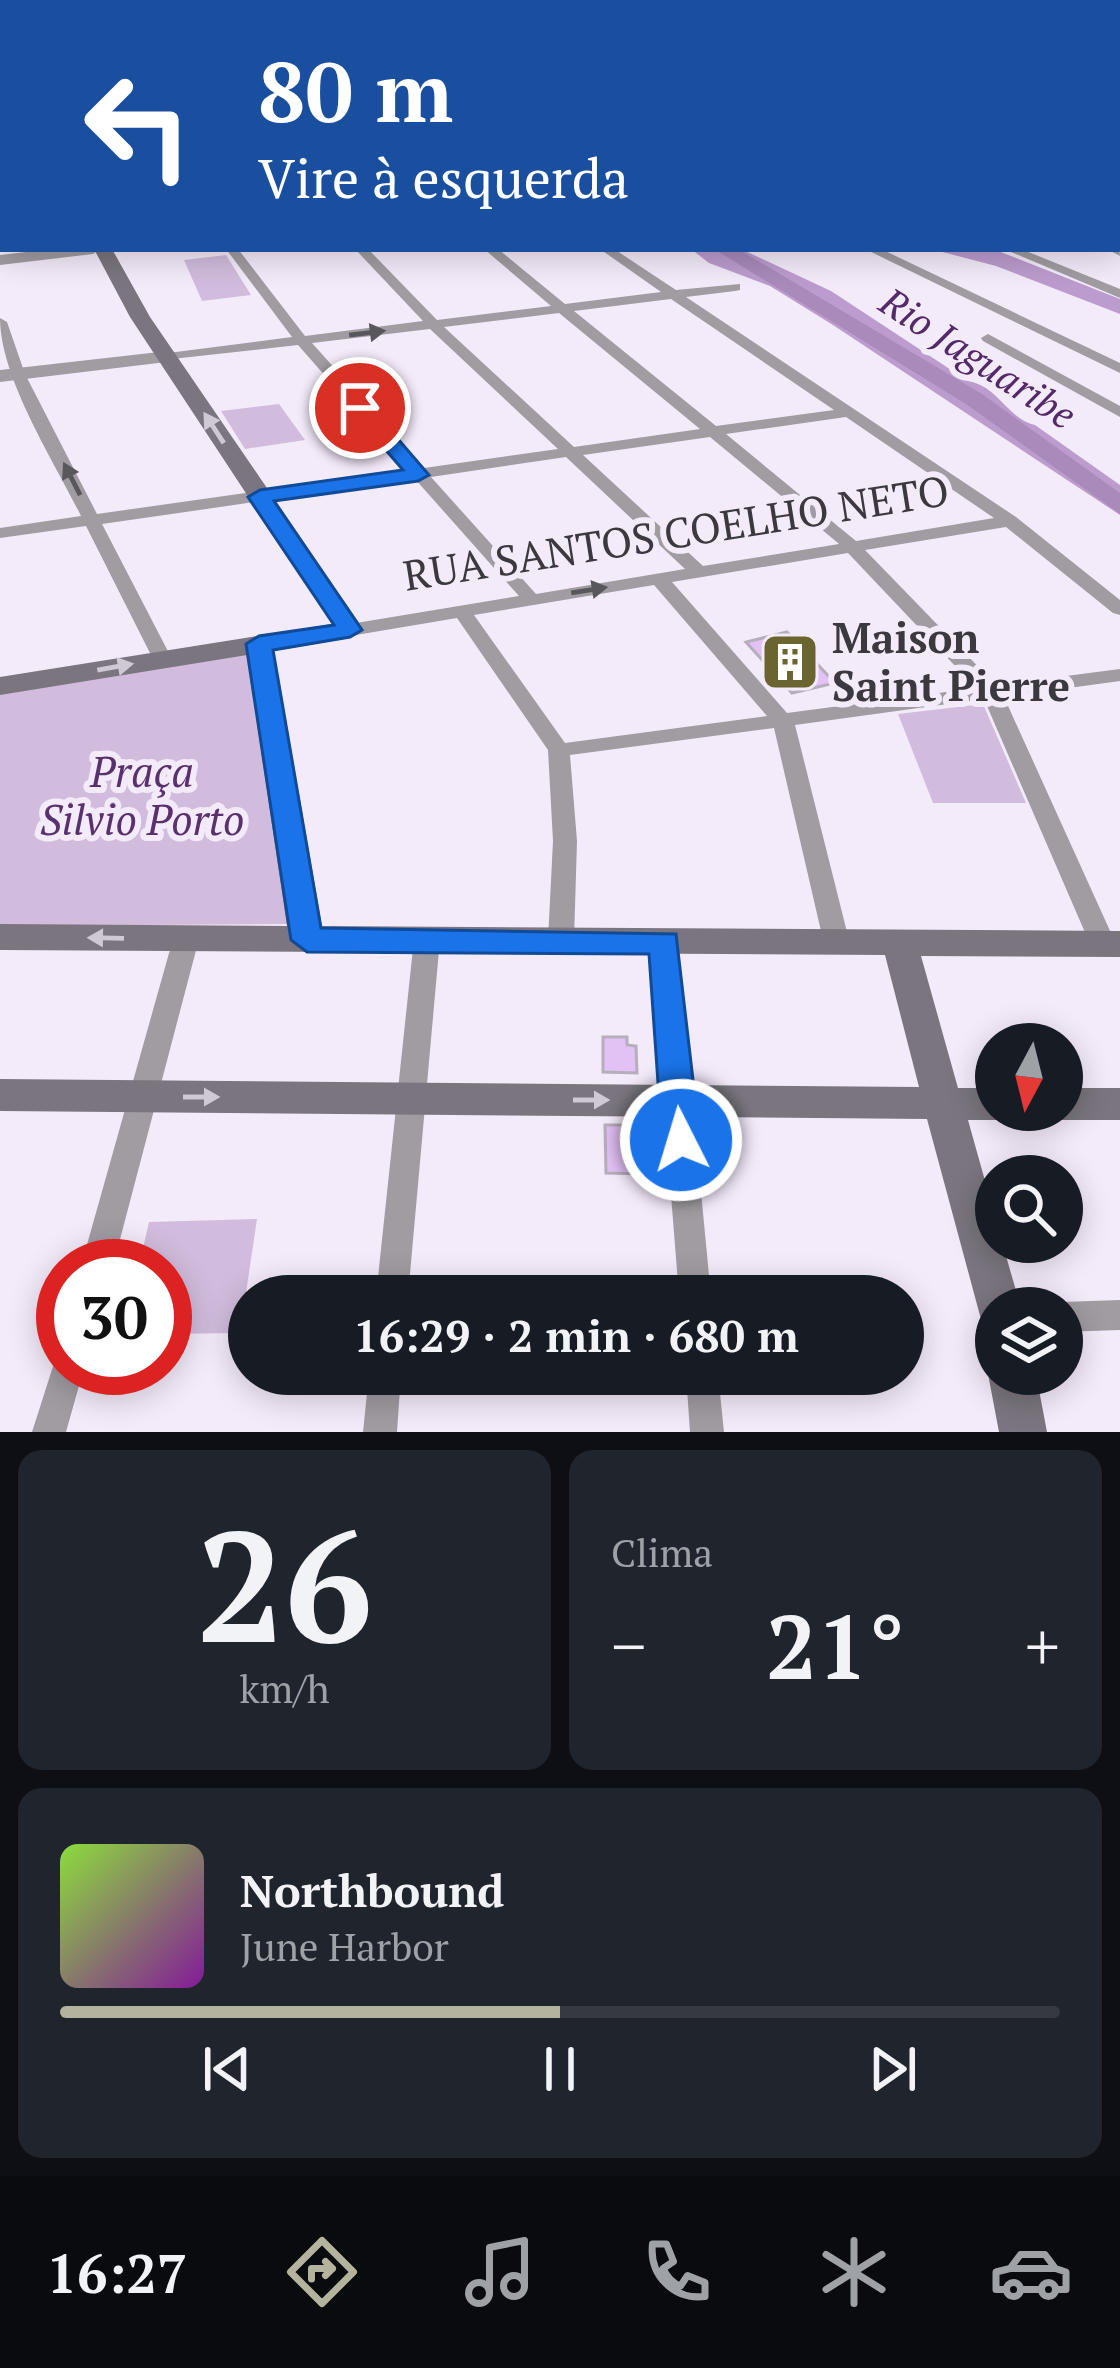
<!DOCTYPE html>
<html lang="pt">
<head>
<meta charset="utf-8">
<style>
  :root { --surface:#171b24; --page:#20242c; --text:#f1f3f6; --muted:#9ea1a6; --line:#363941; --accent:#b4b39d }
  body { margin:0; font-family:"PT Serif",serif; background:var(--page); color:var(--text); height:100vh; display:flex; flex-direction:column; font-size:45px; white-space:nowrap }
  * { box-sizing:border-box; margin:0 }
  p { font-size:39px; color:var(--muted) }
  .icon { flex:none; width:66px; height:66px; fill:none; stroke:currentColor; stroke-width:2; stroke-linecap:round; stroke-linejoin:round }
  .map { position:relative; height:1432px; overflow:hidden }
  .side { display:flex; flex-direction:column; gap:18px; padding:18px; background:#0d0f14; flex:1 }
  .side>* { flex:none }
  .top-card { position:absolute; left:0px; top:0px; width:1122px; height:252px; box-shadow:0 6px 30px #0003; background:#1a4fa0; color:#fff; overflow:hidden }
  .needle { width:78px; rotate:187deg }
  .controls { position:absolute; left:975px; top:1023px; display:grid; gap:24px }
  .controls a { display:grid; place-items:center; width:108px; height:108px; border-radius:50%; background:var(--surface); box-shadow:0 6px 30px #0003; font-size:60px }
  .speed { position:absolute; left:36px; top:1239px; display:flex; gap:24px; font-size:60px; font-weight:700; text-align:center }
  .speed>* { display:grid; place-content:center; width:156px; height:156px; border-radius:50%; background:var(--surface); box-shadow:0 6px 30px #0003; line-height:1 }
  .speed .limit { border:18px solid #d22; background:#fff; color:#111 }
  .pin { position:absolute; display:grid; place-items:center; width:102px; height:102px; color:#fff; margin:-51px; border:6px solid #fff; border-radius:50%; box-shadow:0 3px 12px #0007 }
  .me { position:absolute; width:132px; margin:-66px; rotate:355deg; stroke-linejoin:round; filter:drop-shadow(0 0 9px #0008) }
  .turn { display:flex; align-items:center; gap:42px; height:252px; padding:0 60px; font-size:54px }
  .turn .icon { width:156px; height:156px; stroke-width:2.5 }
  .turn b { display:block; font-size:84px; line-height:102px }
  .big { font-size:90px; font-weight:600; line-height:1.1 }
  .side .tile { flex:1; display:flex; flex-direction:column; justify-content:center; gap:18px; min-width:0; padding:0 42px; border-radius:24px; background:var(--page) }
  .side .dial { align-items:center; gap:0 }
  .dial b { font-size:156px; line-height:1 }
  .song { display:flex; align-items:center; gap:36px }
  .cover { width:144px; height:144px; border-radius:18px; background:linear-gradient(135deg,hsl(90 70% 55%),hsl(290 70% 35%)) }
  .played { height:12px; border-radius:6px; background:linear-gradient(90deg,var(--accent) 50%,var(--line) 50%) }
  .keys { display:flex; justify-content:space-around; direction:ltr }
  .heat { display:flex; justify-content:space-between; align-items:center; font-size:66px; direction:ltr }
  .side .tiles { flex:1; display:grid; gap:18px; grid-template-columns:1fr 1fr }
  .tile:last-child { grid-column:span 2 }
  .trip { position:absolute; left:228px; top:1275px; width:696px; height:120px; border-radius:60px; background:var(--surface); box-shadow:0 6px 30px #0003; font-weight:600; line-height:120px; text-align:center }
  .tab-bar { display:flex; height:192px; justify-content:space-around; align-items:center; background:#090b0e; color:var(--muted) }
  .tab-bar .icon { width:84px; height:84px }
  .tab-bar .active { color:var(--accent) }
  .tab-bar b { font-size:54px; color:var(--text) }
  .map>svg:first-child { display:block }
</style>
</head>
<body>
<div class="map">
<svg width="1120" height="1432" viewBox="0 0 1120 1432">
  <rect width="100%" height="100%" fill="#f4ebfa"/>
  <g fill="#d1bcdd">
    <polygon points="226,255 251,295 202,301 184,260"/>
    <polygon points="279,404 305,440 245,449 221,411"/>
    <polygon points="258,645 291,924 0,926 0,688"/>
    <polygon points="983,704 1026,803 933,803 898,714"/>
    <polygon points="257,1219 240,1333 165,1334 165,1266 139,1266 149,1222"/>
  </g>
  <g fill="#bc9cce">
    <path d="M691,249H741L831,291L968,381C998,386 1008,419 1035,425L1120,485V515L833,325L770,286L709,263Z"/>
    <polygon points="931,249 993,249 1120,299 1120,314 996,266"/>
  </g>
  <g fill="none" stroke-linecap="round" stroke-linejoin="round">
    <g fill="#a98abb" fill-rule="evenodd">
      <polygon points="148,0 167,0 170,3 151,3"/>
      <polygon points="714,249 738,249 982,394 1120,493 1120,514 966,404"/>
    </g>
  </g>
  <g fill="#e2c1f5" stroke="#b7aebc" stroke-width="3">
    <polygon points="787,632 835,683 792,693 746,642"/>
    <polygon points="603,1037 627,1037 627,1045 636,1046 637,1073 603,1072"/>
    <polygon points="605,1125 644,1125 646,1174 606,1173"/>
  </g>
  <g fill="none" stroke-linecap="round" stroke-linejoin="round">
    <g fill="#a09ca2" fill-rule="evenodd">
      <polygon points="70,0 84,0 85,1 61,3"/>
      <polygon points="807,0 816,0 818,3 809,3"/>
      <polygon points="944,0 954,0 957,3 947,3"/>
      <polygon points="999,0 1008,0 1011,3 1002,3"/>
      <rect x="0" y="9" width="3" height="4"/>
      <polygon points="0,25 3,26 3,33 0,32"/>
      <rect x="0" y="43" width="3" height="6"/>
      <polygon points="3,85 3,91 0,92 0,86"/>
      <rect x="0" y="167" width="3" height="6"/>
      <polygon points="1119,247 1120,256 1107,249 1119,249"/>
      <path d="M226,249H238L305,336L423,321L355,249H368L437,320L551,306L484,249H498L565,304L661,292L600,249H614L676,290L740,284V290L735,291L686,297L1016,517L1120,600V615L1113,613L1006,527L865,550L996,685L1120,669V681L1004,697L1116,944L1112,950L1103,953L1094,950L1090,944L984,699L795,725L850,944L846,950L837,953L828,950L824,944L774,728L570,755L577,841L574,940L570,946L561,949L552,946L548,940L553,841L548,750L457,618L350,636L340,630L350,624L519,596L415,479L102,524L172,659L162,665L155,663L86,526L0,538V528L81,516C54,461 0,378 0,318L7,322L25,374L97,514L408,470L298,345L163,360V354L168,353L292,337ZM671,299L834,410L716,426L574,311ZM559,313L700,429L574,447L444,327ZM430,329L558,449L424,468L312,343ZM846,417L994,518L856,541L726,434ZM710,437L838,543L839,544L703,566L583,455ZM566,457L685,569L536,594L431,477ZM848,553L976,688L787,713L672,582ZM654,585L767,716L565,743L474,615Z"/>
      <polygon points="865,249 881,249 1120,363 1120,373"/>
      <polygon points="1004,249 1021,249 1120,289 1120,298"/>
      <polygon points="988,334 1120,406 1120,417 983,341 981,338"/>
      <polygon points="186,930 195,933 199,939 113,1266 81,1266 173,939 177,933"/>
      <polygon points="427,930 436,933 440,939 408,1296 376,1296 414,939 418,933"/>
      <polygon points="664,933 673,936 677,942 711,1296 679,1296 651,942 655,936"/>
      <polygon points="1120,1300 1120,1330 1062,1332 1062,1308 1050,1308 1062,1302"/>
      <polygon points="63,1354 63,1368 84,1368 66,1432 32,1432 56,1357"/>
      <polygon points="369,1374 401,1374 397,1432 363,1432"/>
      <polygon points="686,1374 718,1374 724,1432 690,1432"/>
    </g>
    <g fill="#a09ca2" fill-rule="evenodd">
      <polygon points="849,0 861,0 863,3 851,3"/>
      <rect x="1119" y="40" width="1" height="6"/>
      <rect x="1119" y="212" width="1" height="10"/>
      <polygon points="52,249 101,249 93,254 0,265 0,255"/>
      <polygon points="168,351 175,353 175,361 0,382 0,370"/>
    </g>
    <g fill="#7a757e" fill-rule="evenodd">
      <polygon points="0,94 3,95 3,106 0,105"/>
      <polygon points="94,249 112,249 150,317 364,630 350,638 274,651 322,926 1120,931 1120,957 921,956 958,1088 996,1088 996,1110 1013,1110 996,1120 968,1120 996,1220 996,1242 1002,1242 1021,1308 996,1308 996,1328 982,1323 927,1119 0,1111 0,1079 919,1087 885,955 0,950 0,924 287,926 247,655 0,695 0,677 332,624 130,317"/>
      <polygon points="1062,1088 1120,1088 1120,1120 1062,1120 1048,1115 1045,1110 1062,1110"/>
      <polygon points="996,1358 996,1374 1036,1374 1047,1432 999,1432 988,1374"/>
    </g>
    <g fill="#544e59" fill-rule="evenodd">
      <polygon points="830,0 843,0 845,3 832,3"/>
      <rect x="1119" y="233" width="1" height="12"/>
    </g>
  </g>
  <defs><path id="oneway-solid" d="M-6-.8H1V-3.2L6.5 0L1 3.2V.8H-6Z" transform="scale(3)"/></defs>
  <g fill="#5a575c">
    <use href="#oneway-solid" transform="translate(367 333) rotate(-7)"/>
    <use href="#oneway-solid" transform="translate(72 479) rotate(-117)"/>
    <use href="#oneway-solid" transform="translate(589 590) rotate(-9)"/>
  </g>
  <g fill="#cfc8d5">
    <use href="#oneway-solid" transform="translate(214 428) rotate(-123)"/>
    <use href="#oneway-solid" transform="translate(115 667) rotate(-10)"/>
    <use href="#oneway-solid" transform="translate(106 938) rotate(-179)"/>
    <use href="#oneway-solid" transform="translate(201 1097)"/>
    <use href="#oneway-solid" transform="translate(591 1100)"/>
  </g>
  <polygon fill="#1a73e8" stroke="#114b97" stroke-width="3" points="353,403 367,403 429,475 418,481 274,501 362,630 350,637 273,650 321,928 676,934 700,1140 694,1151 681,1155 668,1151 662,1140 649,954 307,952 291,940 246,644 259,636 334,625 248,497 260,490 403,470 353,412"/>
  <defs>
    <symbol id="building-square" viewBox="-11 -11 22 22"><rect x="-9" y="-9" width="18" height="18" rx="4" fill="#6a6431" stroke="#f4ebfa"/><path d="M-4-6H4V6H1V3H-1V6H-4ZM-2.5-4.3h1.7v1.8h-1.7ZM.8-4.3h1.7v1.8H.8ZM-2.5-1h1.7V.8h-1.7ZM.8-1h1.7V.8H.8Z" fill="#fff"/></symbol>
  </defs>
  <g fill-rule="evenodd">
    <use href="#building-square" x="757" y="629" width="66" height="66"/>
  </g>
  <g text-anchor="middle" stroke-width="12" stroke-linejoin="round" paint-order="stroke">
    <g font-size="39" font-style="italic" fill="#532a67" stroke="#f4ebfa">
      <text transform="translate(978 358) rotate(33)" y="14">Rio Jaguaribe</text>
    </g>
    <g font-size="42" fill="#3c393e" stroke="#f4ebfa">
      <text transform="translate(676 533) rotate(-9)" y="15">RUA SANTOS COELHO NETO</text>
    </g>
    <g font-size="42" font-weight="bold" fill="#3c393e" stroke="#f4ebfa" text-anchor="start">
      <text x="832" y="653">Maison<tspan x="832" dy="48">Saint Pierre</tspan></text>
    </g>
    <g font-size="42" font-style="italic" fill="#5a316f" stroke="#f4ebfa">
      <text x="142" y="787">Praça<tspan x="142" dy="48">Silvio Porto</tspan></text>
    </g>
  </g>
</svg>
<div class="controls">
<a><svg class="needle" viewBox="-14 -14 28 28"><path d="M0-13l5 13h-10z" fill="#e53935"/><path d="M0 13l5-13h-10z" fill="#9ea1a6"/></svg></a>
<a><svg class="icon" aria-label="search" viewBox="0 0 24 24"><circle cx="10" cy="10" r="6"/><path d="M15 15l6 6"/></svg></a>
<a><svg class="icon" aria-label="layers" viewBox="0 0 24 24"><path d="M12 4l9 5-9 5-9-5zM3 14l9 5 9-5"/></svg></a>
</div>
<div class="speed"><div class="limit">30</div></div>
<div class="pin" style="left:360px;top:408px;background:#d93025"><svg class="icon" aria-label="arrive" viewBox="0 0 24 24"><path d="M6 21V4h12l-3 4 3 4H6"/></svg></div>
<svg class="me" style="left:681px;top:1140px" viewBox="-20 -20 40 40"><circle r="17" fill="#1a73e8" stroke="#fff" stroke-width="3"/><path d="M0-11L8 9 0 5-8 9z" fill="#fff"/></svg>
<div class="trip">16:29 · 2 min · 680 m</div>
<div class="top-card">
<div class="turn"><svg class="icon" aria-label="left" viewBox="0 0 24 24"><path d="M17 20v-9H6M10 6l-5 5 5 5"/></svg><div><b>80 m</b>Vire à esquerda</div></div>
</div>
</div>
<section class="side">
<div class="tiles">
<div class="tile dial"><b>26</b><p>km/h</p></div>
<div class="tile"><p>Clima</p>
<div class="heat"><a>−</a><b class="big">21°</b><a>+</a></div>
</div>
<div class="tile">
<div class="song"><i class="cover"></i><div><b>Northbound</b><p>June Harbor</p></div></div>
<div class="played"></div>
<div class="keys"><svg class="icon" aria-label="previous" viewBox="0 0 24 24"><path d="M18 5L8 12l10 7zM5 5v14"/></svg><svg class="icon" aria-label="pause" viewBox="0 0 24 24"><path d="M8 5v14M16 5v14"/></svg><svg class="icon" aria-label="next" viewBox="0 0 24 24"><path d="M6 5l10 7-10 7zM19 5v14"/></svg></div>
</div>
</div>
</section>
<nav class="tab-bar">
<b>16:27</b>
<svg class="icon active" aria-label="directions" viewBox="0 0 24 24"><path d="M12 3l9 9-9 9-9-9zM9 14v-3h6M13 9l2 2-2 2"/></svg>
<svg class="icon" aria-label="music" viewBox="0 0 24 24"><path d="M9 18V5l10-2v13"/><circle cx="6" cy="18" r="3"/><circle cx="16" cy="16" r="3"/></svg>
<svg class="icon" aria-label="phone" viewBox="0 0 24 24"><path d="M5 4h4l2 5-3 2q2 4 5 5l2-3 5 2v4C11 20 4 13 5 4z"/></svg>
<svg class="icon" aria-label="climate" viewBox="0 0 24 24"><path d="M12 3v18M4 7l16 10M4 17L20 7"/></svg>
<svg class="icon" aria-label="car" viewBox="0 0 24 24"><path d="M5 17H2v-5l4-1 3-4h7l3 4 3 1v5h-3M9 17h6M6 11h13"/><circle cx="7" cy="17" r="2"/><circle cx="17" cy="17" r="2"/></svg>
</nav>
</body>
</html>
